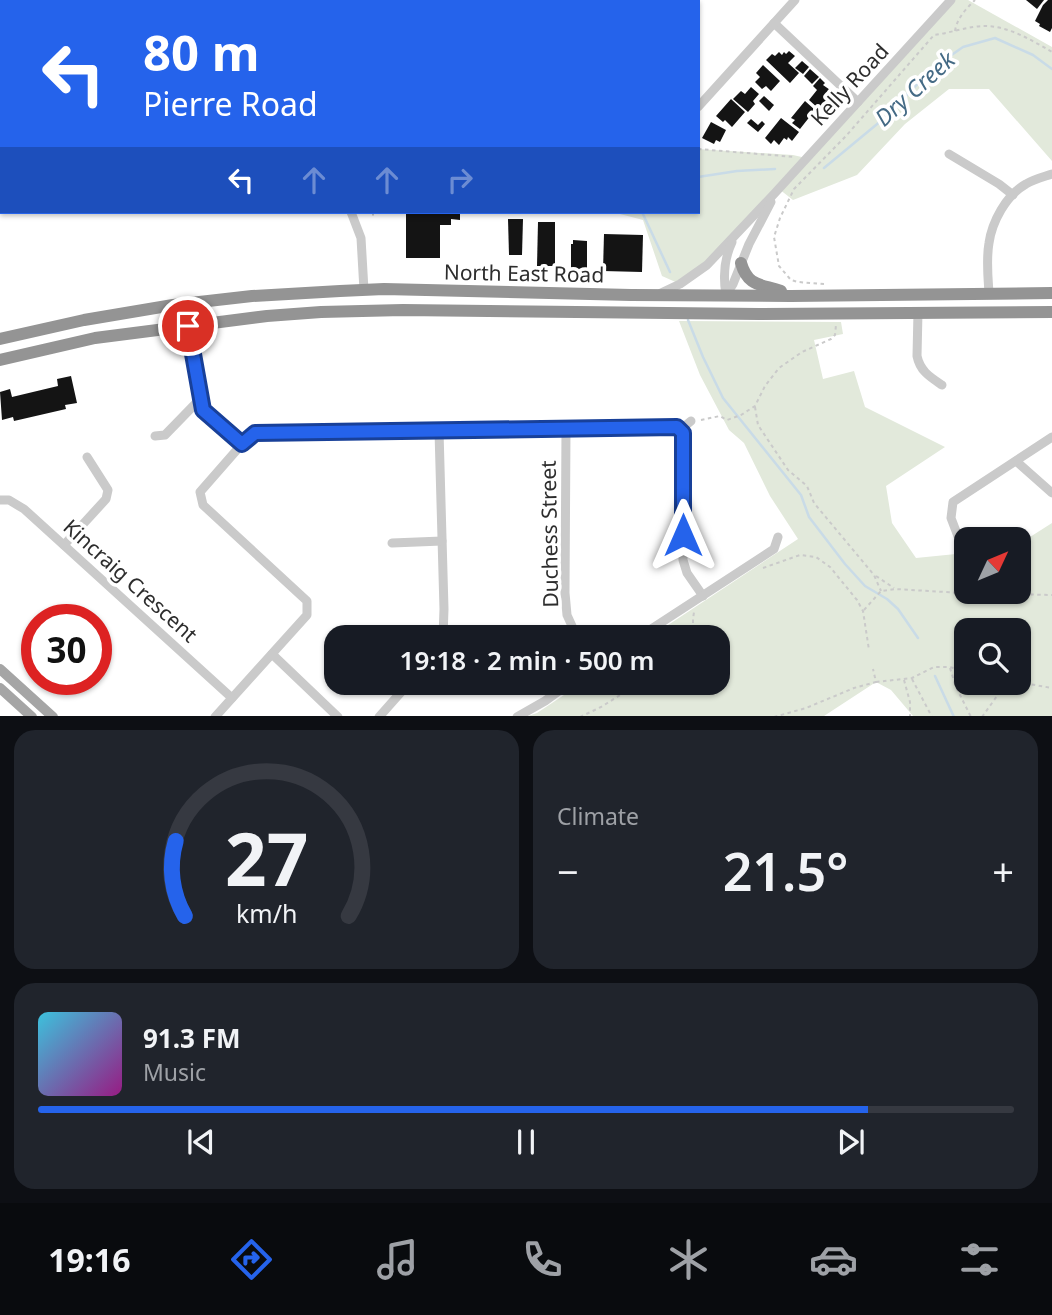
<!DOCTYPE html>
<html lang="en">
<head>
<meta charset="utf-8">
<style>
  :root { --surface:#171b24; --page:#20242c; --text:#f1f3f6; --muted:#9ea1a6; --line:#363941; --accent:#2563eb }
  body { margin:0; font-family:"Noto Sans",sans-serif; background:var(--page); color:var(--text); height:100vh; display:flex; flex-direction:column; font-size:26px; white-space:nowrap }
  * { box-sizing:border-box; margin:0 }
  p { font-size:23px; color:var(--muted) }
  .icon { flex:none; width:38px; height:38px; fill:none; stroke:currentColor; stroke-width:2; stroke-linecap:round; stroke-linejoin:round }
  .map { position:relative; height:716px; overflow:hidden }
  .drawer { display:flex; flex-direction:column; gap:14px; padding:14px; background:#0d0f14; flex:1 }
  .drawer>* { flex:none }
  .hud { position:absolute; left:0px; top:0px; width:700px; height:214px; box-shadow:0 2px 5px #0004; background:#2563eb; color:#fff; overflow:hidden }
  .needle { width:46px; rotate:46deg }
  .fabs { position:absolute; left:954px; top:527px; display:grid; gap:14px }
  .fabs a { display:grid; place-items:center; width:77px; height:77px; border-radius:14px; background:var(--surface); box-shadow:0 2px 5px #0004; font-size:35px }
  .speed { position:absolute; left:21px; top:604px; display:flex; gap:14px; font-size:35px; font-weight:700; text-align:center }
  .speed>* { display:grid; place-content:center; width:91px; height:91px; border-radius:50%; background:var(--surface); box-shadow:0 2px 5px #0004; line-height:1 }
  .speed .limit { border:10px solid #d22; background:#fff; color:#111 }
  .pin { position:absolute; display:grid; place-items:center; width:60px; height:60px; color:#fff; margin:-30px; border:4px solid #fff; border-radius:50%; box-shadow:0 2px 7px #0007 }
  .me { position:absolute; width:77px; margin:-38px; rotate:0deg; stroke-linejoin:round; filter:drop-shadow(0 0 5px #0008) }
  .turn { display:flex; align-items:center; gap:24px; height:147px; padding:0 28px; font-size:32px }
  .turn .icon { width:91px; height:91px; stroke-width:2.5 }
  .turn b { display:block; font-size:49px; line-height:60px }
  .lanes { display:flex; align-items:center; height:66px; padding:0 28px; background:#0003; justify-content:center; gap:35px; direction:ltr }
  .lanes .off { opacity:.35 }
  .big { font-size:52px; font-weight:600; line-height:1.1 }
  .drawer .widget { flex:1; display:flex; flex-direction:column; justify-content:center; gap:10px; min-width:0; padding:0 24px; border-radius:21px; background:var(--page) }
  .drawer .dial { align-items:center; gap:0 }
  .dial svg { height:182px; overflow:visible; fill:none; stroke:var(--line); stroke-width:7; stroke-linecap:round; text-anchor:middle }
  .dial text { fill:var(--text); stroke:none }
  .song { display:flex; align-items:center; gap:21px }
  .cover { width:84px; height:84px; border-radius:10px; background:linear-gradient(135deg,hsl(190 70% 55%),hsl(310 70% 35%)) }
  .played { height:7px; border-radius:4px; background:linear-gradient(90deg,var(--accent) 85%,var(--line) 85%) }
  .keys { display:flex; justify-content:space-around; direction:ltr }
  .heat { display:flex; justify-content:space-between; align-items:center; font-size:38px; direction:ltr }
  .drawer .tiles { flex:1; display:grid; gap:14px; grid-template-columns:1fr 1fr }
  .widget:last-child { grid-column:span 2 }
  .trip { position:absolute; left:324px; top:625px; width:406px; height:70px; border-radius:21px; background:var(--surface); box-shadow:0 2px 5px #0004; font-weight:600; line-height:70px; text-align:center }
  .tab-bar { display:flex; height:112px; justify-content:space-around; align-items:center; background:#090b0e; color:var(--muted) }
  .tab-bar .icon { width:49px; height:49px }
  .tab-bar .selected { color:var(--accent) }
  .tab-bar b { font-size:32px; color:var(--text) }
  .map>svg:first-child { display:block }
</style>
</head>
<body>
<div class="map">
<svg width="1052" height="717" viewBox="0 0 1052 717">
  <rect width="100%" height="100%" fill="#fff"/>
  <g fill="#e2e9db" fill-rule="evenodd">
    <polygon points="0,0 318,0 320,2 2,2 2,40 0,39"/>
    <polygon points="951,0 968,0 1052,47 1052,161 989,89 949,89 905,124 857,175 793,200 779,189 738,232 680,284 662,276 643,220 620,214 546,212 698,212 698,149 793,155 806,158"/>
    <path d="M679,321L841,322L843,334L814,340L823,379L854,371L865,407L945,447L886,486L892,523L916,558L966,553V592H1018L1019,544L1052,523V716H913L891,690L876,682L824,716H528L537,713L582,683L718,682V637H650L798,539L770,496L744,443L729,430L700,375ZM1018,630V682H966V630Z"/>
  </g>
  <g fill="none" stroke-linecap="round" stroke-linejoin="round">
    <g stroke="#c9dbe7" stroke-width="2.5">
      <polyline points="824,168 882,120 933,68 963,47 995,38 1033,55 1052,69"/>
      <polyline points="698,177 737,171 775,169"/>
      <polyline points="642,212 670,272"/>
      <polyline points="688,320 703,357 723,398 801,495 809,517 845,564 865,586 887,599 898,609 918,638"/>
      <polyline points="935,676 954,717"/>
    </g>
  </g>
  <g fill="#141414">
    <polygon points="1026,0 1044,0 1037,9"/>
    <polygon points="1048,0 1052,0 1052,28 1050,32 1039,26 1040,24 1035,21 1043,5"/>
    <polygon points="789,51 795,56 788,63 799,73 790,83 766,60 772,54 775,56 779,52 782,55 784,52 786,54"/>
    <polygon points="802,61 809,67 803,74 795,68"/>
    <polygon points="763,65 780,81 771,91 766,86 762,89 755,82 760,77 756,73"/>
    <polygon points="810,69 819,77 812,84 804,76"/>
    <polygon points="820,78 825,83 823,85 833,92 819,109 809,100 817,90 813,86"/>
    <polygon points="751,87 759,94 753,101 755,104 748,112 733,99 741,91 745,94"/>
    <polygon points="764,96 774,105 769,111 759,101"/>
    <polygon points="731,99 745,112 732,127 725,120 723,122 716,116"/>
    <polygon points="805,101 815,110 800,129 792,123 795,120 791,118"/>
    <polygon points="781,118 799,132 792,141 788,137 787,140 784,138 779,145 774,140 771,144 765,138"/>
    <polygon points="751,119 758,125 762,121 765,124 758,132 747,123"/>
    <polygon points="711,122 726,130 720,142 716,140 714,144 702,138"/>
    <polygon points="406,212 460,212 460,220 451,219 451,225 440,225 440,258 406,258"/>
    <polygon points="508,219 523,219 522,255 509,255"/>
    <polygon points="538,222 555,222 555,266 537,266"/>
    <polygon points="604,234 643,235 642,272 603,271"/>
    <polygon points="573,240 587,241 587,270 571,270 571,244 573,244"/>
    <polygon points="71,376 77,403 65,405 66,409 14,421 13,417 2,420 0,392 10,389 12,397 58,386 57,379"/>
  </g>
  <g fill="none" stroke-linecap="round" stroke-linejoin="round">
    <g stroke="#cacaca" stroke-width="2" stroke-dasharray="3.5 3.5" stroke-linecap="butt">
      <polyline points="137,0 139,2"/>
      <polyline points="311,0 311,2"/>
      <path d="M955,31C957,18 966,9 975,0"/>
      <polyline points="698,149 795,157"/>
      <polyline points="373,212 373,216"/>
      <path d="M824,284L798,282L791,280L779,266L774,237L780,218L794,189L846,136L934,35C950,33 969,26 984,26C1009,26 1031,40 1052,52"/>
      <polyline points="755,407 758,425 788,470 807,486 814,503 874,575 881,591"/>
      <polyline points="701,420 720,416 727,420 741,415 755,406 765,386 779,368 802,352 831,339 835,335 836,325"/>
      <polyline points="763,568 800,555 816,557 830,567 857,600 863,611 869,650"/>
      <polyline points="876,576 894,588"/>
      <polyline points="864,610 881,591 895,589 962,593 1052,595"/>
      <polyline points="693,637 693,619 694,612"/>
      <polyline points="950,668 956,687 971,717"/>
      <polyline points="912,679 932,717"/>
      <polyline points="904,680 910,702 910,717"/>
      <polyline points="876,682 912,678 934,667 949,667 966,671"/>
      <polyline points="1018,682 1052,688"/>
      <polyline points="580,717 601,707 641,682"/>
      <polyline points="774,717 806,708 854,688 876,682 873,669"/>
      <polyline points="982,717 1007,682"/>
    </g>
    <g stroke="#cacaca" stroke-width="9">
      <polyline points="21,2 22,0"/>
      <polyline points="641,2 643,0"/>
      <polyline points="0,23 2,22"/>
      <polyline points="774,23 858,102"/>
      <polyline points="698,107 795,0"/>
      <polyline points="949,154 999,184 1013,195"/>
      <polyline points="0,165 2,164"/>
      <polyline points="351,212 361,238 364,290"/>
      <polyline points="661,293 680,284 707,265 774,194 951,0"/>
      <path d="M989,293C988,277 986,260 989,243C992,222 1006,195 1026,184C1034,179 1043,177 1052,174"/>
      <polyline points="726,295 733,284 749,244 771,202"/>
      <path d="M726,295C723,277 724,259 732,242"/>
      <path d="M918,312L917,356C920,371 930,377 942,385"/>
      <polyline points="188,326 203,409 242,444 200,492 203,505 307,601 307,615 215,717"/>
      <polyline points="566,429 565,593 567,615 577,637"/>
      <polyline points="680,430 691,421"/>
      <polyline points="439,431 444,609 443,637"/>
      <polyline points="155,436 165,435 201,398"/>
      <polyline points="242,444 255,433 677,427 683,433 683,560 687,573 703,596"/>
      <polyline points="1016,461 1052,493"/>
      <polyline points="0,500 9,500 24,509 232,698"/>
      <polyline points="959,539 951,518 953,502 1052,437"/>
      <polyline points="392,543 442,541"/>
      <polyline points="64,545 106,499 108,490 87,457"/>
      <polyline points="639,637 774,549 778,537"/>
      <polyline points="272,654 338,717"/>
      <polyline points="379,717 410,682"/>
      <polyline points="517,717 545,701 571,682"/>
    </g>
    <g stroke="#a5a5a5" stroke-width="10">
      <polyline points="0,669 53,717"/>
      <polyline points="0,688 32,717"/>
    </g>
    <g stroke="#949494" stroke-width="12">
      <path d="M741,263C748,287 761,284 781,291"/>
      <polyline points="0,339 84,320 173,305 252,296 340,291 384,289 631,295 791,296 1052,293"/>
      <polyline points="0,360 95,338 267,316 321,312 403,310 759,314 1052,312"/>
    </g>
  </g>
  <g fill="none" stroke-linecap="round" stroke-linejoin="round">
    <defs>
      <polyline id="route" points="188,326 203,410 242,444 255,433 677,427 683,433 683,535"/>
    </defs>
    <use href="#route" stroke="#184099" stroke-width="18"/>
    <use href="#route" stroke="#2563eb" stroke-width="12"/>
  </g>
  <g text-anchor="middle" stroke-width="7" stroke-linejoin="round" paint-order="stroke">
    <g font-size="21" fill="#2d2d2d" stroke="#fff">
      <text transform="translate(850 85) rotate(-47)" y="7">Kelly Road</text>
      <text transform="translate(524 274) rotate(1)" y="7">North East Road</text>
      <text transform="translate(550 534) rotate(-91)" y="7">Duchess Street</text>
      <text transform="translate(130 581) rotate(42)" y="7">Kincraig Crescent</text>
    </g>
    <g font-size="23" font-style="italic" fill="#446a85" stroke="#fff">
      <text transform="translate(915 89) rotate(-42)" y="8">Dry Creek</text>
    </g>
  </g>
</svg>
<div class="fabs">
<a><svg class="needle" viewBox="-14 -14 28 28"><path d="M0-13l5 13h-10z" fill="#e53935"/><path d="M0 13l5-13h-10z" fill="#9ea1a6"/></svg></a>
<a><svg class="icon" aria-label="search" viewBox="0 0 24 24"><circle cx="10" cy="10" r="6"/><path d="M15 15l6 6"/></svg></a>
</div>
<div class="speed"><div class="limit">30</div></div>
<div class="pin" style="left:188px;top:326px;background:#d93025"><svg class="icon" aria-label="arrive" viewBox="0 0 24 24"><path d="M6 21V4h12l-3 4 3 4H6"/></svg></div>
<svg class="me" style="left:683px;top:535px" viewBox="-20 -20 40 40"><path d="M0-17L14 15 0 8-14 15z" fill="#2563eb" stroke="#fff" stroke-width="4"/></svg>
<div class="trip">19:18 · 2 min · 500 m</div>
<div class="hud">
<div class="turn"><svg class="icon" aria-label="left" viewBox="0 0 24 24"><path d="M17 20v-9H6M10 6l-5 5 5 5"/></svg><div><b>80 m</b>Pierre Road</div></div>
<div class="lanes"><svg class="icon" aria-label="left" viewBox="0 0 24 24"><path d="M17 20v-9H6M10 6l-5 5 5 5"/></svg><svg class="icon off" aria-label="ahead" viewBox="0 0 24 24"><path d="M12 20V5M6 11l6-6 6 6"/></svg><svg class="icon off" aria-label="ahead" viewBox="0 0 24 24"><path d="M12 20V5M6 11l6-6 6 6"/></svg><svg class="icon off" aria-label="right" viewBox="0 0 24 24"><path d="M7 20v-9h11M14 6l5 5-5 5"/></svg></div>
</div>
</div>
<section class="drawer">
<div class="tiles">
<div class="widget dial"><svg viewBox="0 0 100 80">
<path d="M14 69A42 42 0 1 1 86 69"/>
<path d="M14 69A42 42 0 0 1 10 36" stroke="#2563eb"/>
<text x="50" y="56" font-size="32" font-weight="700">27</text>
<text x="50" y="72" font-size="11">km/h</text>
</svg></div>
<div class="widget"><p>Climate</p>
<div class="heat"><a>−</a><b class="big">21.5°</b><a>+</a></div>
</div>
<div class="widget">
<div class="song"><i class="cover"></i><div><b>91.3 FM</b><p>Music</p></div></div>
<div class="played"></div>
<div class="keys"><svg class="icon" aria-label="previous" viewBox="0 0 24 24"><path d="M18 5L8 12l10 7zM5 5v14"/></svg><svg class="icon" aria-label="pause" viewBox="0 0 24 24"><path d="M8 5v14M16 5v14"/></svg><svg class="icon" aria-label="next" viewBox="0 0 24 24"><path d="M6 5l10 7-10 7zM19 5v14"/></svg></div>
</div>
</div>
</section>
<nav class="tab-bar">
<b>19:16</b>
<svg class="icon selected" aria-label="directions" viewBox="0 0 24 24"><path d="M12 3l9 9-9 9-9-9zM9 14v-3h6M13 9l2 2-2 2"/></svg>
<svg class="icon" aria-label="music" viewBox="0 0 24 24"><path d="M9 18V5l10-2v13"/><circle cx="6" cy="18" r="3"/><circle cx="16" cy="16" r="3"/></svg>
<svg class="icon" aria-label="phone" viewBox="0 0 24 24"><path d="M5 4h4l2 5-3 2q2 4 5 5l2-3 5 2v4C11 20 4 13 5 4z"/></svg>
<svg class="icon" aria-label="climate" viewBox="0 0 24 24"><path d="M12 3v18M4 7l16 10M4 17L20 7"/></svg>
<svg class="icon" aria-label="car" viewBox="0 0 24 24"><path d="M5 17H2v-5l4-1 3-4h7l3 4 3 1v5h-3M9 17h6M6 11h13"/><circle cx="7" cy="17" r="2"/><circle cx="17" cy="17" r="2"/></svg>
<svg class="icon" aria-label="filters" viewBox="0 0 24 24"><path d="M4 7h16M4 17h16"/><circle cx="9" cy="7" r="2"/><circle cx="15" cy="17" r="2"/></svg>
</nav>
</body>
</html>
